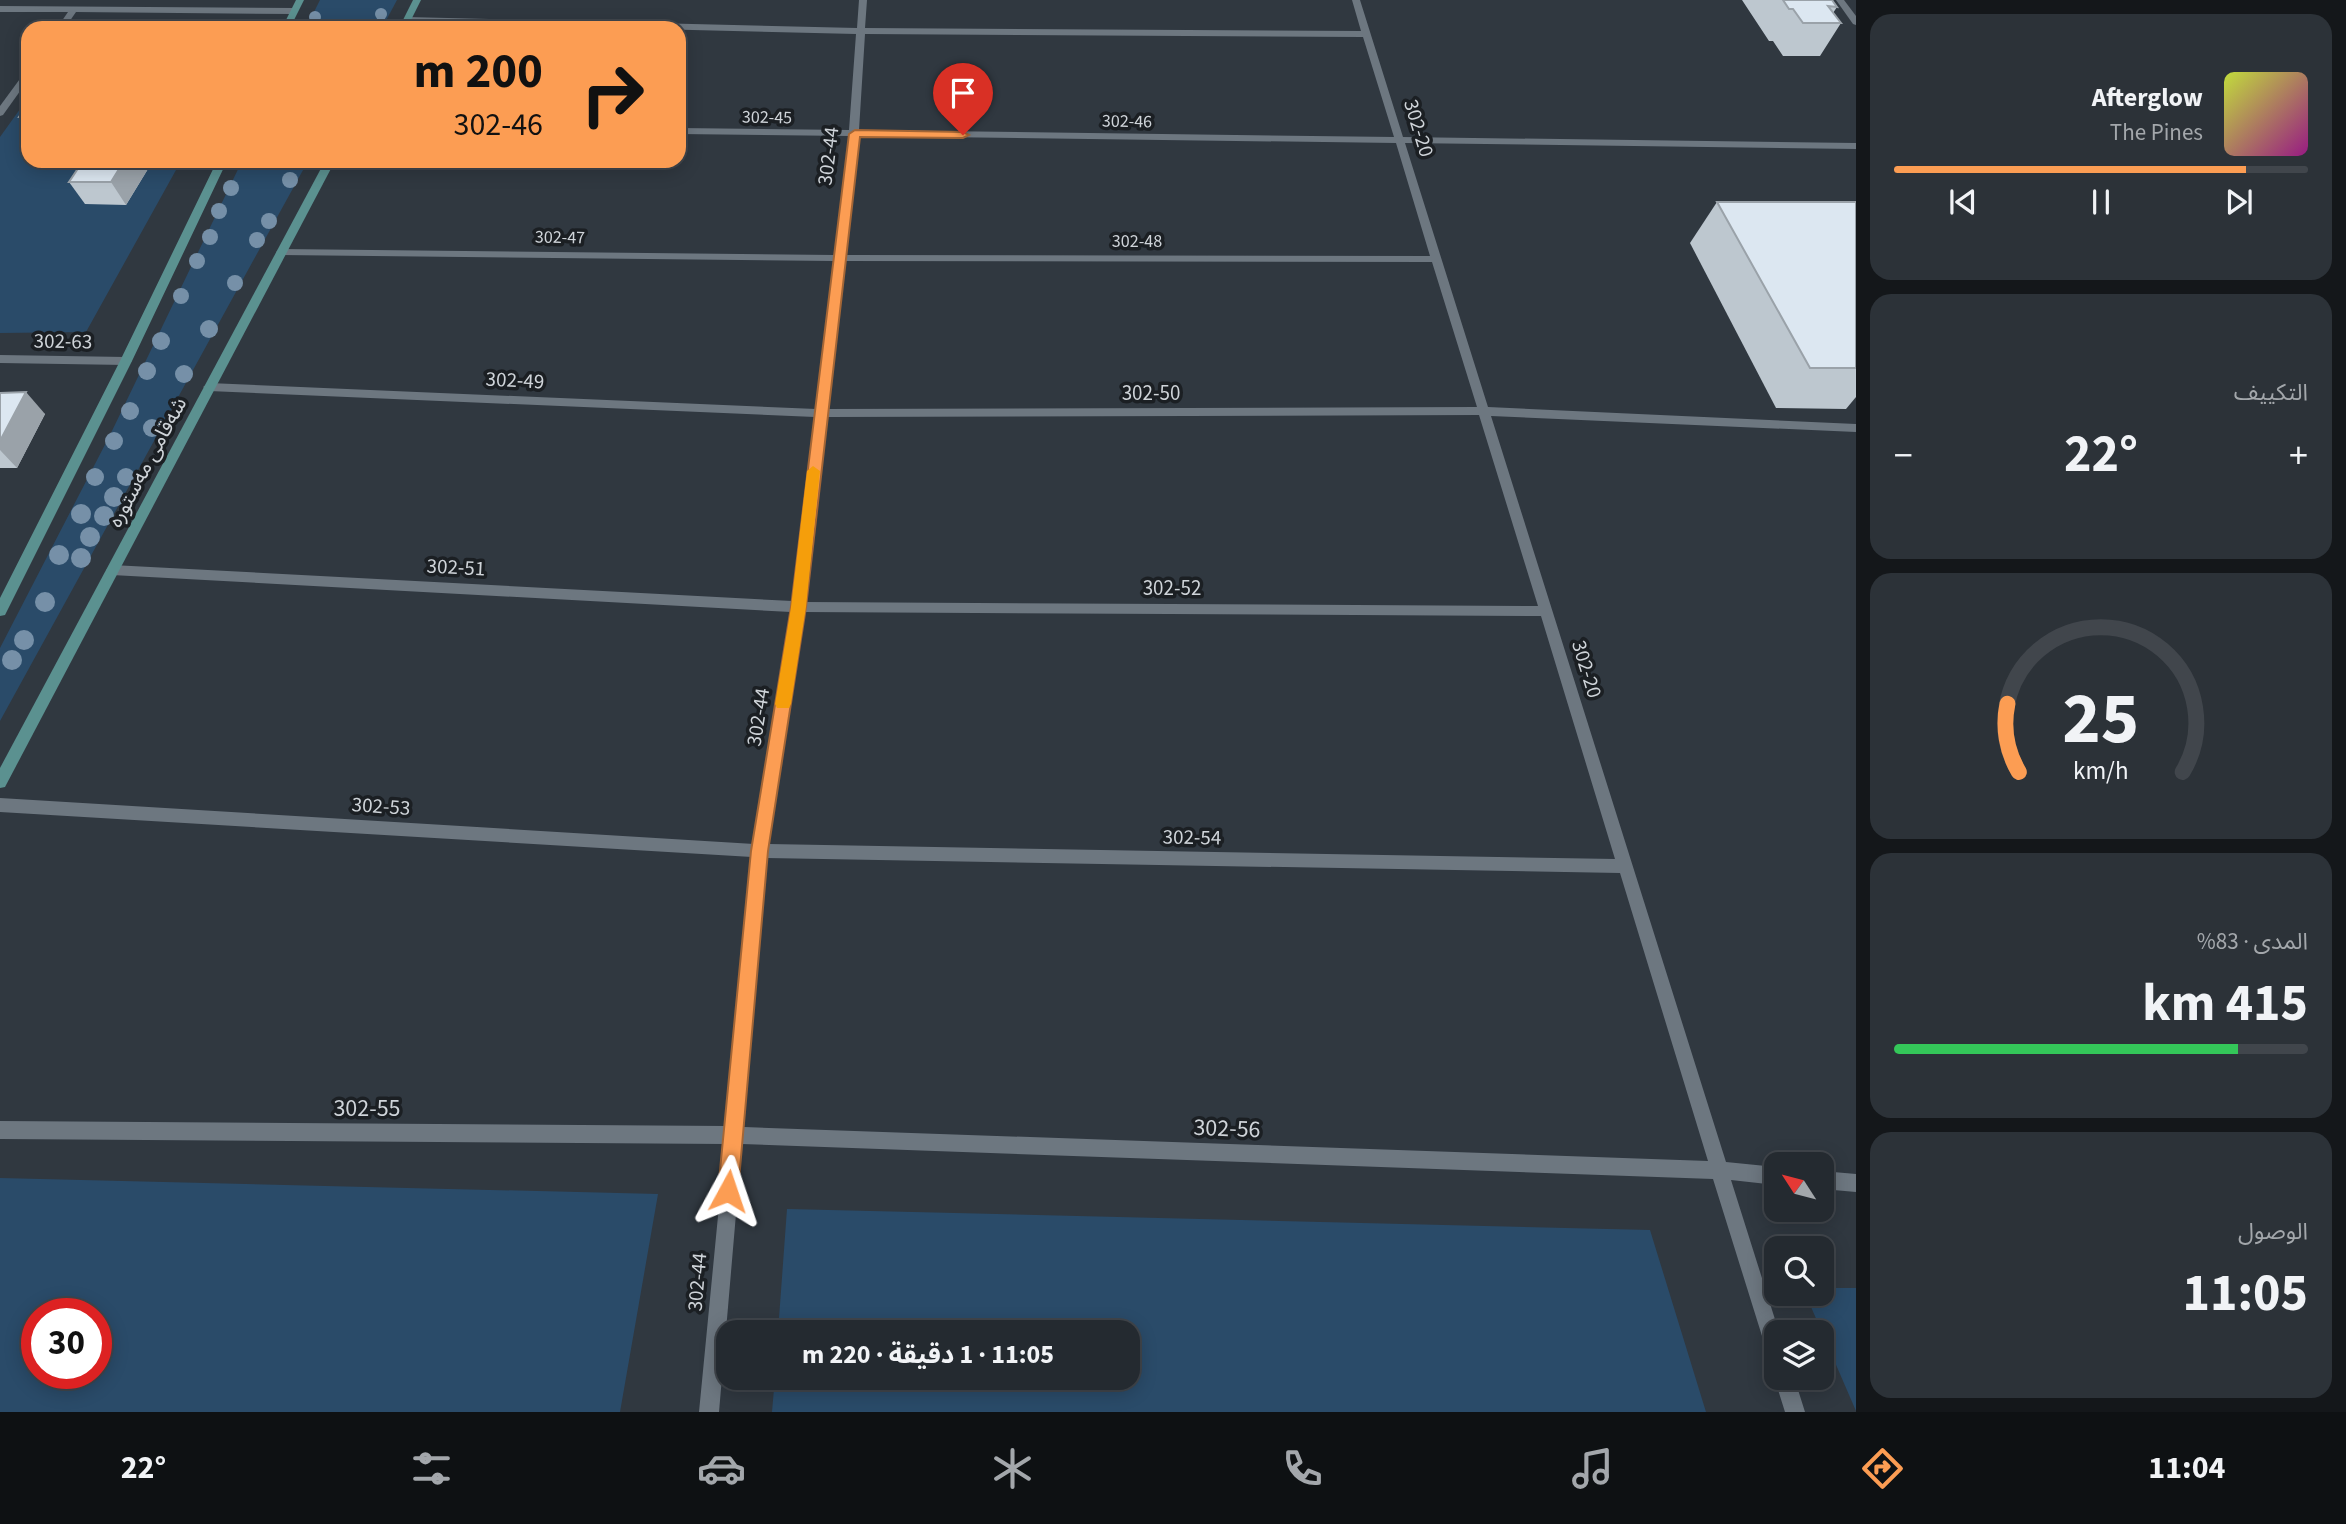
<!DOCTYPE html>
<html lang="ar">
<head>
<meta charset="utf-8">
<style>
  :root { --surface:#242a30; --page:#2c3238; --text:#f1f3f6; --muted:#a3a7ab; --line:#41464c; --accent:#fc9d53 }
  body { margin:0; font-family:"Source Sans 3","Noto Sans Arabic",sans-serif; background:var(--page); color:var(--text); direction:rtl; height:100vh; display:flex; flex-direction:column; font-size:26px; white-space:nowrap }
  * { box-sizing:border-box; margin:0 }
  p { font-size:23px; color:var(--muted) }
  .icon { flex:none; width:38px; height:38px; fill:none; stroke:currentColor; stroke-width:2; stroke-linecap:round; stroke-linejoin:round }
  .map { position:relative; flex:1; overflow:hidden; direction:ltr }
  .details { display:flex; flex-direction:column; gap:14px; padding:14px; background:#14171a; width:490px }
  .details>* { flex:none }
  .top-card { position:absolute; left:21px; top:21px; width:665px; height:147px; border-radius:21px; box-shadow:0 4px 18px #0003,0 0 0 2px var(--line); direction:rtl; background:#fc9d53; color:#111; overflow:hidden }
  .needle { width:46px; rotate:306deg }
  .tools { position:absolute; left:1764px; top:1152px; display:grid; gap:14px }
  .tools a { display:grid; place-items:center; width:70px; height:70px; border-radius:14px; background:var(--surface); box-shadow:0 4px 18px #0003,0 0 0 2px var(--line); font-size:35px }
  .speed { position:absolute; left:21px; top:1298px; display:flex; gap:14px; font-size:35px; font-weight:700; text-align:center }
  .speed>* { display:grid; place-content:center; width:91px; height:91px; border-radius:50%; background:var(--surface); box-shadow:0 4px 18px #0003,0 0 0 2px var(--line); line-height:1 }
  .speed .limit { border:10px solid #d22; background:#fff; color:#111 }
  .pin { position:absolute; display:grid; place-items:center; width:60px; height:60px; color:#fff; margin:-72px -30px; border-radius:50% 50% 50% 0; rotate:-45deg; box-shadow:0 0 7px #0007 }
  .pin .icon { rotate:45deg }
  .me { position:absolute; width:77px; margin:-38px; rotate:5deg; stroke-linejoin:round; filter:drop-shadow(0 0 5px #0008) }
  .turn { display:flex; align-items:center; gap:24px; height:147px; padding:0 28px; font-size:32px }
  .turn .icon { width:91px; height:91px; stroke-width:2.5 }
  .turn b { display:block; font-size:49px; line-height:60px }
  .big { font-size:52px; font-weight:700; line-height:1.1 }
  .details .widget { flex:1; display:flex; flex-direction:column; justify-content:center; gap:10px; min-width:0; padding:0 24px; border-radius:21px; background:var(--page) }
  .details .dial { align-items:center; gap:0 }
  .dial svg { height:182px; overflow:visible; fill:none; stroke:var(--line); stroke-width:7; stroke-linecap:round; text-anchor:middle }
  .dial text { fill:var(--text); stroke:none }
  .song { display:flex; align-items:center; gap:21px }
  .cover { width:84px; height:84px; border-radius:10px; background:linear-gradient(135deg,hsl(70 70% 55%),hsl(310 70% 35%)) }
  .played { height:7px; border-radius:4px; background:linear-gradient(90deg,var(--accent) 85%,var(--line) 85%) }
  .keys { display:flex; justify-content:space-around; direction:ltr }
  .heat { display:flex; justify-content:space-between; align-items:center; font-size:38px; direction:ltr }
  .charge { height:10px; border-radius:5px; background:linear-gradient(90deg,#34c759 83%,var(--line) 0) }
  .trip { position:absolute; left:716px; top:1320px; width:424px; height:70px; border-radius:21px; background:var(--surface); box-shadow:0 4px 18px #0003,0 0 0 2px var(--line); font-weight:700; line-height:70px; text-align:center; direction:rtl }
  .tabs { display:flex; height:112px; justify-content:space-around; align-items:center; background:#0e1113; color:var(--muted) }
  .tabs .icon { width:49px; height:49px }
  .tabs .on { color:var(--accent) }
  .tabs b { font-size:32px; color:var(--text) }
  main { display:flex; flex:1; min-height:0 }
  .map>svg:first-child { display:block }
</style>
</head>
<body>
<main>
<section class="details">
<div class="widget">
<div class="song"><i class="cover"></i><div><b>Afterglow</b><p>The Pines</p></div></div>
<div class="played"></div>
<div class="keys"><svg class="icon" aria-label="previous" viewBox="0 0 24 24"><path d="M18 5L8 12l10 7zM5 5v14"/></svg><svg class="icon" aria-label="pause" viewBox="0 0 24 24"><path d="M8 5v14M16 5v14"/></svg><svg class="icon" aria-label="next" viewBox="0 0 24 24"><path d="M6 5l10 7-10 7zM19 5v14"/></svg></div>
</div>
<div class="widget"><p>التكييف</p>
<div class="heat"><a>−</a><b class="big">22°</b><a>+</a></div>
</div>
<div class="widget dial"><svg viewBox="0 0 100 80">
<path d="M14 69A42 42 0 1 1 86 69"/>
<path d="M14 69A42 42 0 0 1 9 39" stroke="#fc9d53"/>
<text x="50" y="56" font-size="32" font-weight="700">25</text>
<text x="50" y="72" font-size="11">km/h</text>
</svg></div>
<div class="widget"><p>المدى · 83%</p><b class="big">415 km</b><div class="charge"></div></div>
<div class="widget"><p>الوصول</p><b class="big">11:05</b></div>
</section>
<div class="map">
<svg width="1856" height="1412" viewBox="0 0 1856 1412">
  <rect width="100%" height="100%" fill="#303840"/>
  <g fill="#2a4b69" fill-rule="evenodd">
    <polygon points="320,0 397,0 382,28 306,28"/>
    <polygon points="260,21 256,28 78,28 82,23"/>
    <polygon points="28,98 28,161 181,161 86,332 0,333 0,137"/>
    <polygon points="242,161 308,161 0,721 0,648 111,433"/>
    <path d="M0,1178L658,1194L620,1412H0ZM37,1314H96V1374H37Z"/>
    <polygon points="787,1209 1650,1230 1706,1412 772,1412 775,1377 1127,1377 1127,1332 778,1332"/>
    <polygon points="1822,1288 1856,1288 1856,1411 1805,1293 1822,1293"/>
  </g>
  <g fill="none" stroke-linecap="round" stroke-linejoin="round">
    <g fill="#6d7780" fill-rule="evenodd">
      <path d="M859,0H867L865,28L1361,31L1352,0H1360L1403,137L1856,143V149L1405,143L1488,407L1856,424V432L1491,416L1726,1162L1776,1167V1185L1731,1180L1779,1332H1776V1361L1769,1359L1767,1352L1713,1179L742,1144L719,1412H699L725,1144L0,1139V1121L726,1126L752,857L0,812V798L754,844L791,612L112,575L106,570L112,565L792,601L815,417L209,391L203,387L209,383L816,409L834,261L281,255L276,252L281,249L834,255L849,136L679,134V128L849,130L856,34L407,23L403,20L407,17L857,28ZM865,34L1363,37L1394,137L859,130ZM859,136L1396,143L1430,256L845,255ZM844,261L1432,262L1477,407L827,409ZM1479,415L1538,606L805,602L826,417ZM804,612L1541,616L1615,859L769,844ZM767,858L1620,873L1708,1161L744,1127Z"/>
      <polygon points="1836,0 1844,0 1856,16 1856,25 1853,24"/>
      <polygon points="0,6 294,8 298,11 294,14 76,12 65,28 57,28 68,12 0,12"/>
      <polygon points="28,71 28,80 3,115 0,116 0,106 25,72"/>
      <polygon points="0,355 126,357 132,361 126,365 0,363"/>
      <polygon points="1822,1171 1856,1174 1856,1192 1822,1189"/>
      <polygon points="1776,1373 1776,1377 1794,1377 1805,1412 1785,1412 1774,1377"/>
    </g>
    <g fill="#5b9190" fill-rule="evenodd">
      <polygon points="296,0 304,0 290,28 282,28"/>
      <polygon points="413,0 421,0 407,28 399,28"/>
      <polygon points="217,161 227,161 132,361 5,615 0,616 0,598 120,361"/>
      <polygon points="325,161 335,161 5,787 0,788 0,768"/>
    </g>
  </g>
  <g fill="#7690a8">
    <circle cx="381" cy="14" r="6"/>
    <circle cx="315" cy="17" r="6"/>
    <circle cx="290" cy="180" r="8"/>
    <circle cx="231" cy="188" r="8"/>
    <circle cx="219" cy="211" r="8"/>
    <circle cx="269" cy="221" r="8"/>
    <circle cx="210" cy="237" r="8"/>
    <circle cx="257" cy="240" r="8"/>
    <circle cx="197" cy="261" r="8"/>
    <circle cx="235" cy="283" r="8"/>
    <circle cx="181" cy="296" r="8"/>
    <circle cx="209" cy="329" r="9"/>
    <circle cx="161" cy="341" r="9"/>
    <circle cx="147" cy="371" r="9"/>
    <circle cx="184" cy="374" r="9"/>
    <circle cx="130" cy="411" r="9"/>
    <circle cx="152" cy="428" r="9"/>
    <circle cx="114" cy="441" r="9"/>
    <circle cx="95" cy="477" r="9"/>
    <circle cx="126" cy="477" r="9"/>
    <circle cx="114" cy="497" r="10"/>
    <circle cx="81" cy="514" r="10"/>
    <circle cx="104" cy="516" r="10"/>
    <circle cx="90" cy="537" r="10"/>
    <circle cx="59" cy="555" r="10"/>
    <circle cx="81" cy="558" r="10"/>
    <circle cx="45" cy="602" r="10"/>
    <circle cx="24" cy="640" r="10"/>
    <circle cx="12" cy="660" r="10"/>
  </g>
  <g fill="#bdc7cf">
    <polygon points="1742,0 1832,0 1837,7 1833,13 1841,23 1820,56 1783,56 1773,41 1769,41"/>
    <polygon points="28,105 28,131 19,117"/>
    <polygon points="151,164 126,205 85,204 69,182"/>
    <polygon points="1717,202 1856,202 1856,397 1846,409 1776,408 1690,243"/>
    <polygon points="0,393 45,414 17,468 0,468"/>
  </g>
  <g fill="#9aa2a9">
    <polygon points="124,161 149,161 151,164 126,205 111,182"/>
    <polygon points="26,392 45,414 17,468 0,450 0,441"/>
  </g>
  <g fill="#dce7f1" stroke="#9aa2a9" stroke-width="2">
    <polygon points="1783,0 1832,0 1837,7 1828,6 1841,23 1803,23 1793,9 1789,9"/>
    <polygon points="28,105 28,118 19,117"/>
    <polygon points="83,161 124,161 111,182 69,182"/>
    <polygon points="1717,202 1856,202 1856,368 1810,368"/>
    <polygon points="26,392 0,441 0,393"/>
  </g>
  <polygon fill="#fc9d53" stroke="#a46636" stroke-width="2" points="855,130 963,132 969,135 963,138 860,137 806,607 768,851 738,1191 735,1198 728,1201 721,1198 718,1191 751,851 791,607 849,134"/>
  <polygon fill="#f59e0b" points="813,466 820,471 806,607 791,704 789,708 777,708 775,704 791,607 807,471"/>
  <g text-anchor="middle" stroke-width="7" stroke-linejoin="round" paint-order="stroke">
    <g font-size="18" fill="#cfd4d9" stroke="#1b1f23">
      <text transform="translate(767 117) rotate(1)" y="6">302-45</text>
      <text transform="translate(1127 121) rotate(1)" y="6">302-46</text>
      <text transform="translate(560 237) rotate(1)" y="6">302-47</text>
      <text x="1137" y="247">302-48</text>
    </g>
    <g font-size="21" fill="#cfd4d9" stroke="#1b1f23">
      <text transform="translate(1419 128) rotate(73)" y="7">302-20</text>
      <text transform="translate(828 156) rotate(-83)" y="7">302-44</text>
      <text transform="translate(63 341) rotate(1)" y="7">302-63</text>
      <text transform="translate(515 380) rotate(3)" y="7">302-49</text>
      <text x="1151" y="400">302-50</text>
      <text transform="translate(147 462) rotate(-62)" y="7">شەقامی مەستورە</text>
      <text transform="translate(456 567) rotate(3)" y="7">302-51</text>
      <text x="1172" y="595">302-52</text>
      <text transform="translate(1587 669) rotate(73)" y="7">302-20</text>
      <text transform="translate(758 717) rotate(-81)" y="7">302-44</text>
      <text transform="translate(381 806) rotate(4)" y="7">302-53</text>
      <text transform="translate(1192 837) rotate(1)" y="7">302-54</text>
      <text transform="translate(697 1282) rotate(-85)" y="7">302-44</text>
    </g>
    <g font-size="24" fill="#cfd4d9" stroke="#1b1f23">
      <text x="367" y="1116">302-55</text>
      <text transform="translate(1227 1128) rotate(2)" y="8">302-56</text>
    </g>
  </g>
</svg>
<div class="tools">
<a><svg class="needle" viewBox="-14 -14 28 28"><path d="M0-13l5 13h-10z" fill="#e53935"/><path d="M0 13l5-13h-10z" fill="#a3a7ab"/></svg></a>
<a><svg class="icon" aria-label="search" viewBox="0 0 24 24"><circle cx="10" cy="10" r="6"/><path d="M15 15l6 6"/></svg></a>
<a><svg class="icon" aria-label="layers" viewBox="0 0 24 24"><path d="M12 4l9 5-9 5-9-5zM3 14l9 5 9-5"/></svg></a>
</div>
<div class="speed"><div class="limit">30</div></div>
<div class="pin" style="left:963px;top:135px;background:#d93025"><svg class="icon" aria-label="arrive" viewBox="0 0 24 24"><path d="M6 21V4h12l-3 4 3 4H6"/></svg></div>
<svg class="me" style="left:728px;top:1191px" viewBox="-20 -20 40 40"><path d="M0-17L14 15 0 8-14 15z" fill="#fc9d53" stroke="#fff" stroke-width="4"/></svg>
<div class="trip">11:05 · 1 دقيقة · 220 m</div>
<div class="top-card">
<div class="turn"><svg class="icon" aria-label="right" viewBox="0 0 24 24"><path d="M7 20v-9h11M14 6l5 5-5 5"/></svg><div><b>200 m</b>302-46</div></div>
</div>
</div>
</main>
<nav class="tabs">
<b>11:04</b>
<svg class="icon on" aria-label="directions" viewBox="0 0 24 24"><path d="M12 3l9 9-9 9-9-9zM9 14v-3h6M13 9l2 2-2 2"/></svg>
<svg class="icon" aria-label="music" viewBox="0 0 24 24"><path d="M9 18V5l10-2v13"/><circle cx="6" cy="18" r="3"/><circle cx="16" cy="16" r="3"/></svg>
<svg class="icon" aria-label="phone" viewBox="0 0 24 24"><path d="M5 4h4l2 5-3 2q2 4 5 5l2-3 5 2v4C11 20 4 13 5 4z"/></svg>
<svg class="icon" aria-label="climate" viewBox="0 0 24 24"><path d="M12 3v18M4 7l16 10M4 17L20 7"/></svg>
<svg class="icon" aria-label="car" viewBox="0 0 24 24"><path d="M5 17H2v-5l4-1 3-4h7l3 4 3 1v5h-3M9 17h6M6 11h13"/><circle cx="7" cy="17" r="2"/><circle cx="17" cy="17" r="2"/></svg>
<svg class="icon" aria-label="filters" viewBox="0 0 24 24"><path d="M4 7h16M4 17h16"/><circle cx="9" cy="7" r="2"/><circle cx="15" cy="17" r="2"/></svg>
<b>22°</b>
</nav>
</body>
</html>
